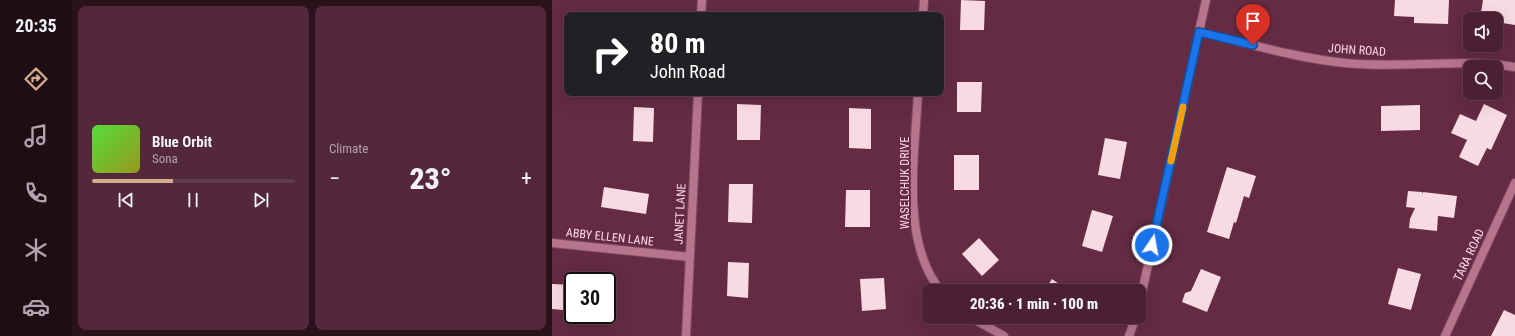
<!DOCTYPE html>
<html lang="en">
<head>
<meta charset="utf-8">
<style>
  :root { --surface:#4b2032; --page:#52283a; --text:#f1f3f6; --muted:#b2a3ac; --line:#623e4d; --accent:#d6ab8b }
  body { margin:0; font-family:"Roboto Condensed",sans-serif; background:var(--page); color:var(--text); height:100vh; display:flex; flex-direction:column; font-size:15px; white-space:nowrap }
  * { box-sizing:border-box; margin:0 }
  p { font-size:13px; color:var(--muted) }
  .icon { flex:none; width:22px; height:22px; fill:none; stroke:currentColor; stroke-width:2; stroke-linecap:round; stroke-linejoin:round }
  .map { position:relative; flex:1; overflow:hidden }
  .side { display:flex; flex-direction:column; gap:6px; padding:6px; background:#29121c; width:480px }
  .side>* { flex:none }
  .top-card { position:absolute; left:12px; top:12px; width:380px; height:84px; border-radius:8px; box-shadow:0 4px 16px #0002,0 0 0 1px var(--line); background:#202124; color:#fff; overflow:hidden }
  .buttons { position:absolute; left:911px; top:12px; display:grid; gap:8px }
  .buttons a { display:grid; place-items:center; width:40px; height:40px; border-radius:8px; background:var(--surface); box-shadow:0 4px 16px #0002,0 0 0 1px var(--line); font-size:20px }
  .speed { position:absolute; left:12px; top:272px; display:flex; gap:8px; font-size:20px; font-weight:700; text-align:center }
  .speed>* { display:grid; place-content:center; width:52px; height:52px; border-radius:50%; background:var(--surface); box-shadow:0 4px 16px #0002,0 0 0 1px var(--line); line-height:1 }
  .speed .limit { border:2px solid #111; border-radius:6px; background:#fff; color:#111 }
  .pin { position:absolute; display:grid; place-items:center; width:34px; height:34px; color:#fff; margin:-41px -17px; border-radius:50% 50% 50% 0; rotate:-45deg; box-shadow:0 0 4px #0007 }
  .pin .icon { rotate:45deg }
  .me { position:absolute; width:44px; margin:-22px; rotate:12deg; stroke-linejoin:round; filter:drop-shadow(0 0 3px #0008) }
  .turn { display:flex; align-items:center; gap:14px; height:84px; padding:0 20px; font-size:18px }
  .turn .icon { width:52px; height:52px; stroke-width:2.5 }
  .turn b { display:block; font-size:28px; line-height:34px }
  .big { font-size:30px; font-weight:800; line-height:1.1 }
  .side .tile { flex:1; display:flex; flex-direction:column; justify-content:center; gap:6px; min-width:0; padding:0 14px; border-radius:8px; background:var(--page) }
  .song { display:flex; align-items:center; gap:12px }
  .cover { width:48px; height:48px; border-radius:6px; background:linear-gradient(135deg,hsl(110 70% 55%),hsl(60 70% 35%)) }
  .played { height:4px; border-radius:2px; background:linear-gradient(90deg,var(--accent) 40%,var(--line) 40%) }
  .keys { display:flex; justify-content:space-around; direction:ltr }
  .heat { display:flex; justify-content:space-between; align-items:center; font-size:22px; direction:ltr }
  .side .tiles { flex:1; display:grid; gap:6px; grid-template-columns:repeat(2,1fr) }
  .trip { position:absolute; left:370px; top:284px; width:224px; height:40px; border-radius:8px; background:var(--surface); box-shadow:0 4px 16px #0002,0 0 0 1px var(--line); font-weight:800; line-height:40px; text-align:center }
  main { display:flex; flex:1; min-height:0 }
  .tab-bar { display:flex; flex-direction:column; width:72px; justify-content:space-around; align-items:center; background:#1e0d14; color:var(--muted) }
  .tab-bar .icon { width:28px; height:28px }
  .tab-bar .selected { color:var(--accent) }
  .tab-bar b { font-size:18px; color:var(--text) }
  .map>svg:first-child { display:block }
</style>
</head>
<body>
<main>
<nav class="tab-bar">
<b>20:35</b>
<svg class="icon selected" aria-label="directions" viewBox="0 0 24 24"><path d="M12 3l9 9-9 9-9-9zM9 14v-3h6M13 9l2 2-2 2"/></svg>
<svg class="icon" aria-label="music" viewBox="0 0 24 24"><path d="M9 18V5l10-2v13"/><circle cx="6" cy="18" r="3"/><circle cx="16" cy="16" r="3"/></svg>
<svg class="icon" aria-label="phone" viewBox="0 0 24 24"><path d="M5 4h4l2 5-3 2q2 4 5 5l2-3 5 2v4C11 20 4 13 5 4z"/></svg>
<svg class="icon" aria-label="climate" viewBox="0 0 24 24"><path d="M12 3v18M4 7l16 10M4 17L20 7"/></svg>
<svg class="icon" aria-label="car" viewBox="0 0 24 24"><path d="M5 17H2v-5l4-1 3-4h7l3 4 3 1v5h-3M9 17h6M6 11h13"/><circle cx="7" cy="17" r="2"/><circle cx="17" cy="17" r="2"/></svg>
</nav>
<section class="side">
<div class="tiles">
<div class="tile">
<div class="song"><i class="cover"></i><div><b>Blue Orbit</b><p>Sona</p></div></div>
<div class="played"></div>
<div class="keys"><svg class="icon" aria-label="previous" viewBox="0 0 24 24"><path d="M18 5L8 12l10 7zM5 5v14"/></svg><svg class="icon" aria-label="pause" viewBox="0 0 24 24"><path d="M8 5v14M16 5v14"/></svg><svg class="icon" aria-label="next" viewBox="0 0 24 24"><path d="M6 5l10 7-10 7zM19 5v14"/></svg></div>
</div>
<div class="tile"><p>Climate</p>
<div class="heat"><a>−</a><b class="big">23°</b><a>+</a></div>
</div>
</div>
</section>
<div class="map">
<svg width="963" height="336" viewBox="0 0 963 336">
  <rect width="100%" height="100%" fill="#642b43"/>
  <g fill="#f8dae4">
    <polygon points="409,0 433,1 432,30 408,30"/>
    <polygon points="843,0 897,0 896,24 862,23 862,17 842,16"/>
    <polygon points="931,0 963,0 963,25 944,22 944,19 928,19"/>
    <polygon points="405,82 430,82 429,112 405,112"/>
    <polygon points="185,104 209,105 208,140 185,140"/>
    <polygon points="932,104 955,115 939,150 935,148 926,166 907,157 915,140 899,133 908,114 924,121"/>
    <polygon points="868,105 868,130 829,131 829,106"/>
    <polygon points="82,107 102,108 101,142 81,141"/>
    <polygon points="297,108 319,109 319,149 297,148"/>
    <polygon points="553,138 575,142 568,179 546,175"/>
    <rect x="402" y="155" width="25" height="35"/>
    <polygon points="675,167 704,176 697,198 692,196 684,223 682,222 677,239 655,232"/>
    <polygon points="177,184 201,184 200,223 176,222"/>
    <polygon points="52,187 97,194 94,214 49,207"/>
    <polygon points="294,190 318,190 318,227 293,227"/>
    <polygon points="856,191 870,192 870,194 871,192 905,196 902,218 886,216 885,231 857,228 858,219 863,208 854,207"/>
    <polygon points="540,210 561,216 550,252 530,246"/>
    <polygon points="427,238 447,260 430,276 410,254"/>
    <polygon points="176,262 197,263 196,298 175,296"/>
    <polygon points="846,268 869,274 859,310 836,304"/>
    <polygon points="649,269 669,277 655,312 630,302 633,293 639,291"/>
    <polygon points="332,278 334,309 310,311 308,279"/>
    <polygon points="500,279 517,291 492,291"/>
    <polygon points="0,284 21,285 21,311 0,309"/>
    <polygon points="952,310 963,315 963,336 939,336"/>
  </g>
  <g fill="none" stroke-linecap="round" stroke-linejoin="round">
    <defs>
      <g id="street">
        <polyline points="149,15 150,0"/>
        <polyline points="371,15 372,0"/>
        <path d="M647,32C695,43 744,58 793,63C849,69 907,58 963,67"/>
        <path d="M366,93C363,154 348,242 389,291"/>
        <polyline points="0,243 138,257"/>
        <polyline points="587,306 654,0"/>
        <polyline points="418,317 452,336"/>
        <polyline points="134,336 146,93"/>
        <polyline points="577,336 584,317"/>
        <polyline points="893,336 963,183"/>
      </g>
    </defs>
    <use href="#street" stroke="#7d4b61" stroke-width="10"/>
    <use href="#street" stroke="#b6748d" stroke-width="8"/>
  </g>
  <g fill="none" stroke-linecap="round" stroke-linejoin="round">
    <defs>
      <polyline id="route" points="600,245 647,32 701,45"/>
    </defs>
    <use href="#route" stroke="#114b97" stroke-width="10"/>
    <use href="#route" stroke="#1a73e8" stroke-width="7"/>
    <polyline stroke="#f59e0b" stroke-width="7" points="619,161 631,107"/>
  </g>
  <g text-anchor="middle" stroke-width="4" stroke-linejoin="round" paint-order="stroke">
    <g font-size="12" fill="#fdd8e5" stroke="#642b43">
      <text transform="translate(805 50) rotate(4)" y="4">JOHN ROAD</text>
      <text transform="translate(353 183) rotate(-90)" y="4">WASELCHUK DRIVE</text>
      <text transform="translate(128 214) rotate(-87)" y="4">JANET LANE</text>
      <text transform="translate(58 237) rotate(6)" y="4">ABBY ELLEN LANE</text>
      <text transform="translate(917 255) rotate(-65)" y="4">TARA ROAD</text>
    </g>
  </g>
</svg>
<div class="buttons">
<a><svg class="icon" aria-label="sound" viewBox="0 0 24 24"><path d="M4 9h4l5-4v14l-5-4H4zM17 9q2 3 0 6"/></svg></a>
<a><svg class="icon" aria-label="search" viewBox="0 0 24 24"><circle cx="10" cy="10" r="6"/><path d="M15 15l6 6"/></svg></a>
</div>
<div class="speed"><div class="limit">30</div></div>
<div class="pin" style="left:701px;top:45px;background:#d93025"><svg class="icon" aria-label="arrive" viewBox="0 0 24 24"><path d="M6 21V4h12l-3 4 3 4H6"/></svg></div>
<svg class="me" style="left:600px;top:245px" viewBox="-20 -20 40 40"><circle r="17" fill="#1a73e8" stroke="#fff" stroke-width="3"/><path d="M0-11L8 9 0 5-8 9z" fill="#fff"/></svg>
<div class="trip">20:36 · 1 min · 100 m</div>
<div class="top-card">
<div class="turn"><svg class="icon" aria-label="right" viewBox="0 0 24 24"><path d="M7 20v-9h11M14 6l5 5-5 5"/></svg><div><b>80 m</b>John Road</div></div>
</div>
</div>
</main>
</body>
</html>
